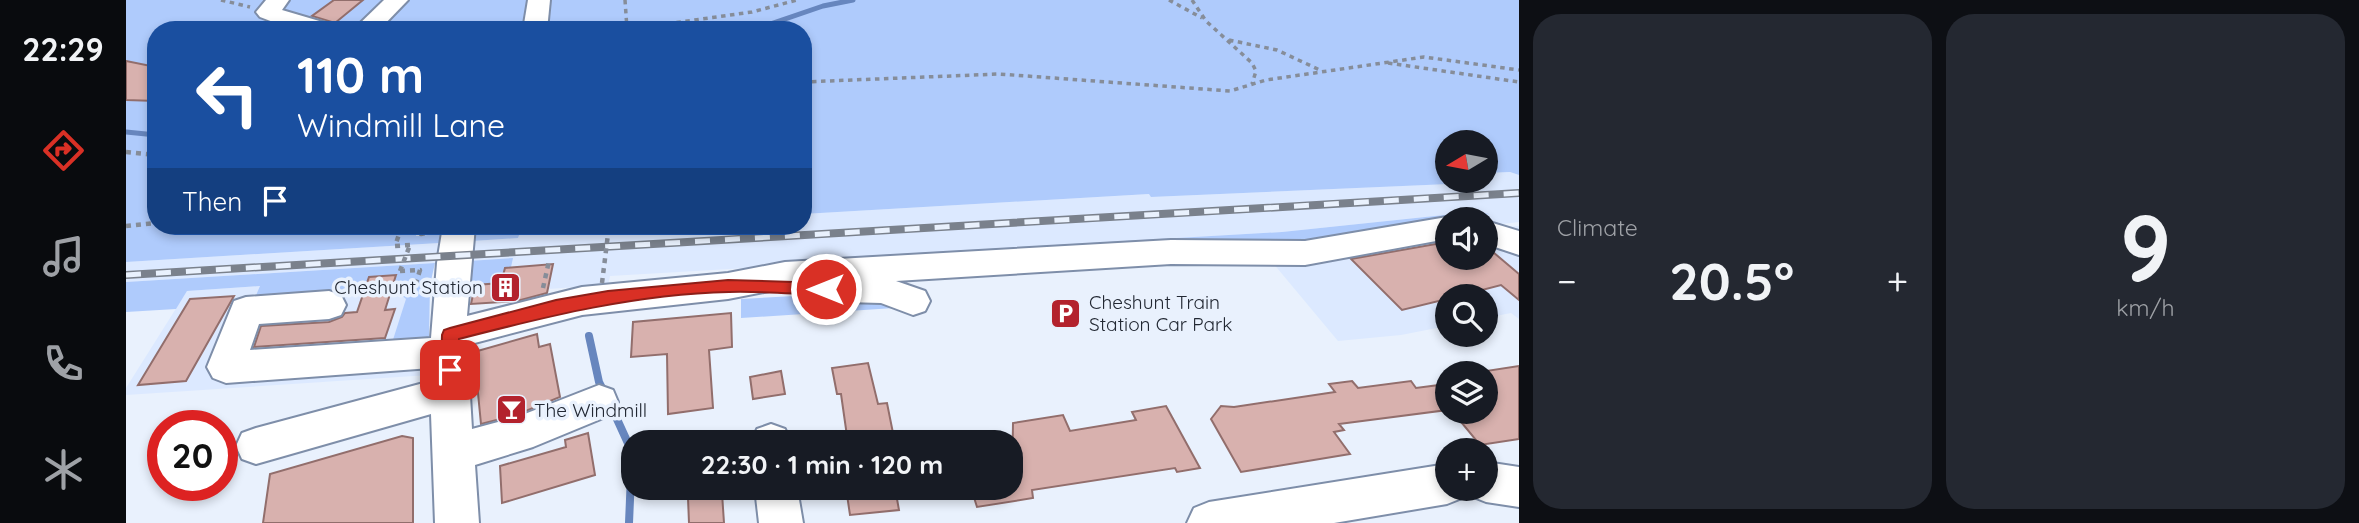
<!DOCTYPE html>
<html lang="en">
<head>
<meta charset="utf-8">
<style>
  :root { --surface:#171b24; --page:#242831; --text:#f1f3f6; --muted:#9ea1a6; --accent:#d93025 }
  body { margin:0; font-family:Quicksand,sans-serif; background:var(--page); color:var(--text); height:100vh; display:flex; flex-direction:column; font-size:26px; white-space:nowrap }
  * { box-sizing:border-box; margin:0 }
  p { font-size:23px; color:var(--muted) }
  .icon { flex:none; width:38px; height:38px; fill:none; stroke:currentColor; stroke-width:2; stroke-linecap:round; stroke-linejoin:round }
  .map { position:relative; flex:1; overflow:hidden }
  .sheet { display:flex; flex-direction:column; gap:14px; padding:14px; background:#0d0f14; width:840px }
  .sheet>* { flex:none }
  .top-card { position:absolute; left:21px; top:21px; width:665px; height:214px; border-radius:28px; box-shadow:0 4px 10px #0003; background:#1a4fa0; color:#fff; overflow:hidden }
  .needle { width:46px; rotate:260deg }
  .tools { position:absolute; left:1309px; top:130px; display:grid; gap:14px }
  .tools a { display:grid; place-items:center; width:63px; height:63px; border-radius:50%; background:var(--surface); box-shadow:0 4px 10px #0003; font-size:35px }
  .speed { position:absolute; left:21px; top:410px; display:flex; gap:14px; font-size:35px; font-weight:700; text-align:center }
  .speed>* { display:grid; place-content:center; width:91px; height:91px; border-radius:50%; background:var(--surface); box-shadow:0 4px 10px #0003; line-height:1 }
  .speed .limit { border:10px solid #d22; background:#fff; color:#111 }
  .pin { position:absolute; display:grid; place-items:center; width:60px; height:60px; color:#fff; margin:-30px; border-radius:14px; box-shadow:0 4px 10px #0006 }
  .me { position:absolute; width:77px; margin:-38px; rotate:270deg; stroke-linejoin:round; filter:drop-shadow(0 0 5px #0008) }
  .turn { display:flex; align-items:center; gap:24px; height:147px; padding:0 35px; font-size:32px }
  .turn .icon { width:91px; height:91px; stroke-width:2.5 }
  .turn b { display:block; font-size:49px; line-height:60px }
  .then { display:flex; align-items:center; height:66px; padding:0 35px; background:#0003; gap:14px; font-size:26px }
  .big { font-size:52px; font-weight:700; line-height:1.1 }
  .sheet .card { flex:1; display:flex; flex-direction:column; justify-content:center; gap:10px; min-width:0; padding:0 24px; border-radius:28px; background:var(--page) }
  .sheet .dial { align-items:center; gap:0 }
  .dial b { font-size:91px; line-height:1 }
  .heat { display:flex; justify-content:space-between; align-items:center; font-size:38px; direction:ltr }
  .sheet .tiles { flex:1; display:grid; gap:14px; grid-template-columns:repeat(2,1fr) }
  .trip { position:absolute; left:495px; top:430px; width:402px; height:70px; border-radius:28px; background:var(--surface); box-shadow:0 4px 10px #0003; font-weight:700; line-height:70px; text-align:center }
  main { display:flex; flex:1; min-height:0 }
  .dock { display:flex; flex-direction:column; width:126px; justify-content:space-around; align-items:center; background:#090b0e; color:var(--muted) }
  .dock .icon { width:49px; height:49px }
  .dock .on { color:var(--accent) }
  .dock b { font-size:32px; color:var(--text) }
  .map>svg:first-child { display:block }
</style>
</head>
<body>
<main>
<nav class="dock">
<b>22:29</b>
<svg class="icon on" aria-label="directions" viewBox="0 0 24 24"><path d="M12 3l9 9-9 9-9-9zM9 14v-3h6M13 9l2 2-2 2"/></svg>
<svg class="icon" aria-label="music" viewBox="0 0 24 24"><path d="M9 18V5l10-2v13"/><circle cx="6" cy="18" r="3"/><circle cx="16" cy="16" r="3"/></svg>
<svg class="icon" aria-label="phone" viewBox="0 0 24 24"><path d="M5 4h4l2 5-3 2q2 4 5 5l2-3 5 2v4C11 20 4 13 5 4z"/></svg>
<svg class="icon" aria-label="climate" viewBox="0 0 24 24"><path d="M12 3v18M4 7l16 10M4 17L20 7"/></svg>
</nav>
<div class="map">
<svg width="1393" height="523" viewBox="0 0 1393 523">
  <rect width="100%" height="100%" fill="#e9f1fd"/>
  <g fill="#dce9ff" fill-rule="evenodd">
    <path d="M1384,172L1393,175V222L1376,224L1379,227L1393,226V319L1385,313L1360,318V296H1321V326L1275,335L1212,341L1132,245L1359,214L1347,212L1156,232L687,259V264L484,276L482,285L422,289L420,299L344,304L349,285L343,261L346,241L392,238L395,229L453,226H677V214L1024,194L1026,197L1322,184L1317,177H1321V180L1360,181L1363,180L1360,173ZM1321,219H1360V257H1321Z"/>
    <polygon points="313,243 309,263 0,282 0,262"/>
    <polygon points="135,286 128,299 273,293 280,299 303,341 303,375 0,395 0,388 61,291"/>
  </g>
  <g fill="#afcbfc">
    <polygon points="0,0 1393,0 1393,175 1384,172 1360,173 1360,142 1321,142 1321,177 1317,177 1323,184 1025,197 1023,194 677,214 677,30 30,30 30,226 293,226 290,236 314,234 313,243 0,262"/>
    <path d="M1347,212L1364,214C1295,220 1228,236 1159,244L687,264L686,259L1156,232Z"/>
    <polygon points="357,226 400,226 399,229 395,230 392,238 346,241 349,227"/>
    <polygon points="387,258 385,267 379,268 375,283 349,285 348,290 341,290 343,261"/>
    <polygon points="309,263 304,285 303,341 265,346 280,299 273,293 128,300 134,286 61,291 50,309 0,312 0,282"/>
    <polygon points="687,295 746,295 767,301 768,308 615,318 615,299"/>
  </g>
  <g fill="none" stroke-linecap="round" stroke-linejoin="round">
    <g stroke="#6786be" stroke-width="5">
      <polyline points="627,30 697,6 727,0"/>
      <polyline points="0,132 30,135"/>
    </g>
    <g stroke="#6786be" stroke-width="8">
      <polyline points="463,336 473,382 478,392"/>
      <polyline points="485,406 506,452 503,523"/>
    </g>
  </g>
  <g fill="#d8b1ae" stroke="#926e6c" stroke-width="2">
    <polygon points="208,0 237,0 209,23 186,16"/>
    <polygon points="0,61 30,67 30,101 0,100"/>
    <polygon points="1321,242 1321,257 1360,257 1361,247 1393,274 1393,300 1375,285 1333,296 1321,296 1321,299 1276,310 1225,259"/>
    <polygon points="427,264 421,293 391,301 345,304 349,285 375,283 379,268"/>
    <polygon points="270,275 259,310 269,309 259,338 128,347 135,326 203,322 216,317 219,313 231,312 243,277"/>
    <polygon points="108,296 60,381 12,385 64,299"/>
    <polygon points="605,313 606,347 583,350 587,408 542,414 541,354 505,357 507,322"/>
    <polygon points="411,334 413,347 424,344 434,397 390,415 355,424 348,352"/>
    <polygon points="742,363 752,404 761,403 769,443 722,443 715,394 711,394 706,368"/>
    <polygon points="1393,366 1393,439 1354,445 1326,411 1360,411 1360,371"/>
    <polygon points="655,371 659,394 627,399 624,377"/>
    <polygon points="1226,381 1232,388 1285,381 1290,388 1321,384 1321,410 1213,424 1218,430 1208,432 1224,454 1115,472 1085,419 1095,406 1108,407 1209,392 1203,384"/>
    <polygon points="1040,406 1074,468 1051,472 1049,468 906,490 907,498 851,507 845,488 886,488 887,423 937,415 944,431 1010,420 1006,412"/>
    <polygon points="462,433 469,475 376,503 374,466 440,447 439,440"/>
    <polygon points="276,436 287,438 287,523 137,523 144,474"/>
    <polygon points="720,488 769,488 773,510 724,515"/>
    <polygon points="596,493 598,523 563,523 562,498"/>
  </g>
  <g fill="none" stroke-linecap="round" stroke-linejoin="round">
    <defs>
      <g id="minor">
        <polygon points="140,0 163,0 156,10 207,25 210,30 168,30 134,17 130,12"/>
        <polygon points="258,0 282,0 253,30 227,30"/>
        <polygon points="402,0 424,0 421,30 397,30"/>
        <polygon points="1321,217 1328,219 1321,219 1321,239 1179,265 1045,264 770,281 799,291 804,301 799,311 787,315 755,303 720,302 708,298 703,289 705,285 659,288 602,299 456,315 341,345 346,429 391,417 473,385 487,390 492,402 487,414 407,447 349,465 353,523 309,523 305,414 130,464 116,459 110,446 116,433 130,428 305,381 305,368 100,383 87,378 81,367 108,301 120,297 203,291 215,295 220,305 215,315 203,319 133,324 124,350 305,338 311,263 317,226 349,226 341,316 456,287 602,273 659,262 1045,240 1179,241"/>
        <polygon points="1360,221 1393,231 1393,255 1360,244"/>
        <polygon points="645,424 659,429 665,443 625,443 631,429"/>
        <polygon points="1360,462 1393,467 1393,507 1360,502 1345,496 1342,488 1360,488"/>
        <polygon points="1321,464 1321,488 1340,488 1336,498 1321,504 1208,523 1061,523 1068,508 1083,502"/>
        <polygon points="629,488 671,488 677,523 633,523"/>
      </g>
    </defs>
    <use href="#minor" stroke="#7e8ea9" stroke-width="4"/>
    <g stroke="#868d99" stroke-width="3.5" stroke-dasharray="4.5 4.5" stroke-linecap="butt">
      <polyline points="95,0 124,7"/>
      <polyline points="499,0 501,29"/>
      <polyline points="1043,0 1076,18"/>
      <polyline points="1066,0 1080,21 1126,63 1130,71 1126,84"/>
      <polyline points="497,30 626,12 671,0"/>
      <polyline points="1103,40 1151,50 1196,71"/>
      <polyline points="1262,63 1393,82"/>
      <polyline points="677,82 873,74 1104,91 1140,80 1298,57 1393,70"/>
    </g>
    <g stroke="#868d99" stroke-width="4.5" stroke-dasharray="5 5" stroke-linecap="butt">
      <polyline points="0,152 30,155"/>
      <polyline points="0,226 30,223"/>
      <polyline points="284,245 269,246 275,229 296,227 295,234 307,232"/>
      <polyline points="274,271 294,270 290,283 300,282"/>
      <polyline points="417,288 423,261"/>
    </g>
    <use href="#minor" fill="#fff" fill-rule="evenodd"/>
    <defs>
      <polyline id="rail" points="0,275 1393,193"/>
    </defs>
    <use href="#rail" stroke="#7a818c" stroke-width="8"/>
    <use href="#rail" stroke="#e9f1fd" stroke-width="5" stroke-dasharray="15" stroke-linecap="butt"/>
    <g stroke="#868d99" stroke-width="4.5" stroke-dasharray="5 5" stroke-linecap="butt">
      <polyline points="274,271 284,245"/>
      <polyline points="476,283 483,226"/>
    </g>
  </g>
  <path fill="#d93025" stroke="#8d1f18" stroke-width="2" d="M602,280L700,283L708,289L700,295C668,294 635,291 603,292C511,294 422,316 333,339V370L331,375L324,378L318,375L315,370L316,335L318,330L324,328L430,300L482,291Z"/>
  <defs>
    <symbol id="building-square" viewBox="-11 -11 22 22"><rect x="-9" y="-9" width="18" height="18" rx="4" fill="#b3222d" stroke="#e9f1fd"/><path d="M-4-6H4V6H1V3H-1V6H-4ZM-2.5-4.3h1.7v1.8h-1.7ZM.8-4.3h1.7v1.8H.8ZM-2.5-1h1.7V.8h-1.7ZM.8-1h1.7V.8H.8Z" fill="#fff"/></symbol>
    <symbol id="parking-square" viewBox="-11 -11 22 22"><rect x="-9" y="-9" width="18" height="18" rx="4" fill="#b3222d" stroke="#e9f1fd"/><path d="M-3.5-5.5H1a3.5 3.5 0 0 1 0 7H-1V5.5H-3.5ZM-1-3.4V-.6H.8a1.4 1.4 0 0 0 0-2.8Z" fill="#fff"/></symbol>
    <symbol id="bar-square" viewBox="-11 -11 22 22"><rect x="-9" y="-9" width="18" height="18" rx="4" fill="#b3222d" stroke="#e9f1fd"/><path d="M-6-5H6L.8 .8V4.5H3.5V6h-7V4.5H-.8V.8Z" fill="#fff"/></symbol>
  </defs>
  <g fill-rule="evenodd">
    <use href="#building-square" x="362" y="270" width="35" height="35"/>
    <use href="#parking-square" x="922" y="296" width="35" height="35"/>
    <use href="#bar-square" x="368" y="392" width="35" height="35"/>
  </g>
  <g text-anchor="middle" stroke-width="7" stroke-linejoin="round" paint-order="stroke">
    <g font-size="19" fill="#222833" stroke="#e9f1fd" text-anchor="start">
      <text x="357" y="294" text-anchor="end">Cheshunt Station</text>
      <text x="963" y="309">Cheshunt Train<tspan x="963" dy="22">Station Car Park</tspan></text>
      <text x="408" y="417">The Windmill</text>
    </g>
  </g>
</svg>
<div class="tools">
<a><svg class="needle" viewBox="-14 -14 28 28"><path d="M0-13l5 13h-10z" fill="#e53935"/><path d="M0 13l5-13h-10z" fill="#9ea1a6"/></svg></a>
<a><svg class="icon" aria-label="sound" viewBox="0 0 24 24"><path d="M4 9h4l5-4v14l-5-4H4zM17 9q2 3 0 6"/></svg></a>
<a><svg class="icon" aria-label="search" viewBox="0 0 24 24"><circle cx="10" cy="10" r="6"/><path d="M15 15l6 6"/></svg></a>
<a><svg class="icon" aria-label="layers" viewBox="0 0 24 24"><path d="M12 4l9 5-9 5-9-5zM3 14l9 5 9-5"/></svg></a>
<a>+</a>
</div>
<div class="speed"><div class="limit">20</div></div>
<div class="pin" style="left:324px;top:370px;background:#d93025"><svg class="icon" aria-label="arrive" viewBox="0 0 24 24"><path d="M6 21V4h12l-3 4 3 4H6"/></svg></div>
<svg class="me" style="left:700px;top:289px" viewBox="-20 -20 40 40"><circle r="17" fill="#d93025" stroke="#fff" stroke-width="3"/><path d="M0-11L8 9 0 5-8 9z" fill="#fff"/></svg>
<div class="trip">22:30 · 1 min · 120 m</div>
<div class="top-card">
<div class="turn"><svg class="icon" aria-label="left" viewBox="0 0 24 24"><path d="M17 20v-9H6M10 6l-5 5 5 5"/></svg><div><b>110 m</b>Windmill Lane</div></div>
<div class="then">Then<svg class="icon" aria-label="arrive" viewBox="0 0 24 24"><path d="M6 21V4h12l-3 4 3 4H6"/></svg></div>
</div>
</div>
<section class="sheet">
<div class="tiles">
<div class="card"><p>Climate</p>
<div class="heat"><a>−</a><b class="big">20.5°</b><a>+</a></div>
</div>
<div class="card dial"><b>9</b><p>km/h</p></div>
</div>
</section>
</main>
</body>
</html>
